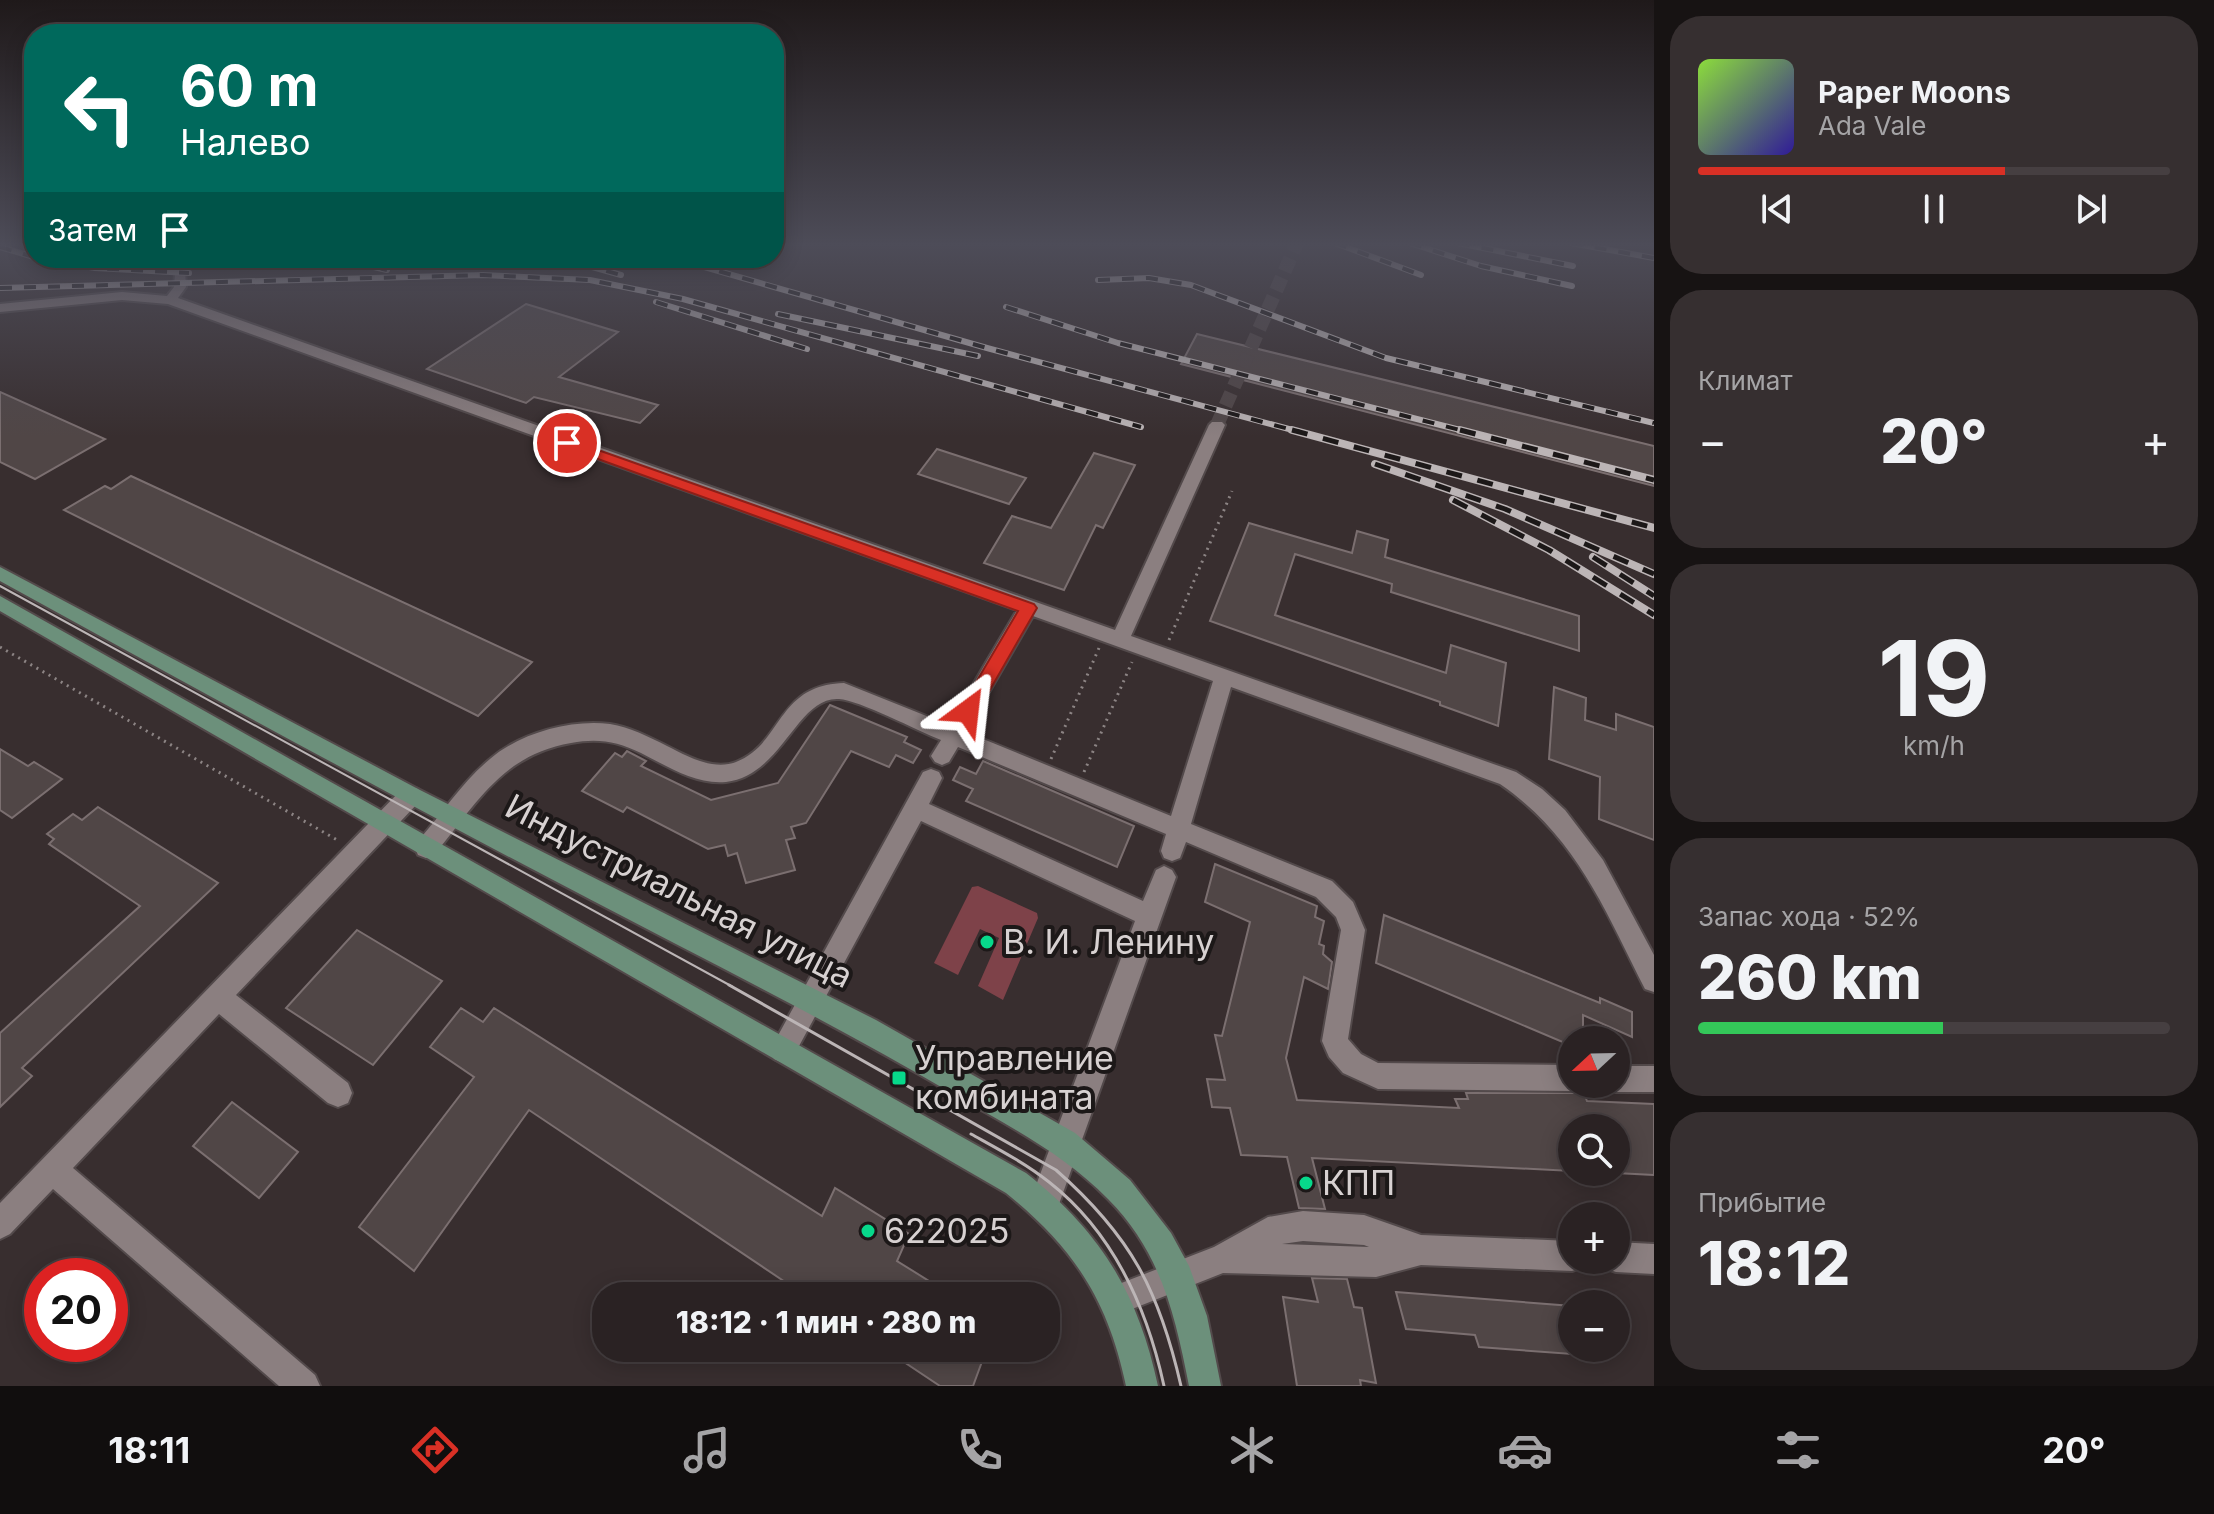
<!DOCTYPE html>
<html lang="ru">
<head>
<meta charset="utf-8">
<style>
  :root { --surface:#2a2223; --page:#362f30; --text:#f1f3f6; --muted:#a5a4a6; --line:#463f41; --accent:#d93025 }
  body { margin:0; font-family:Inter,sans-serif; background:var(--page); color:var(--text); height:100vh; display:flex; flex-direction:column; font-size:30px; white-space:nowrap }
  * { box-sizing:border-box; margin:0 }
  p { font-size:26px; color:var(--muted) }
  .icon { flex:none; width:44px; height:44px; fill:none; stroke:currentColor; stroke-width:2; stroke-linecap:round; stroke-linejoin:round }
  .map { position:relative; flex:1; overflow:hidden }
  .sheet { display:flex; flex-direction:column; gap:16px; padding:16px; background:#171313; width:560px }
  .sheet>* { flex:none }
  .banner { position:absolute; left:24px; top:24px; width:760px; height:244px; border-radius:32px; box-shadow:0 4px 20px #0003,0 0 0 2px var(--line); background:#00695c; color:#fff; overflow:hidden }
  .needle { width:52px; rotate:248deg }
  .buttons { position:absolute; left:1558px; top:1026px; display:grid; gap:16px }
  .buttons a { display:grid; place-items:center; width:72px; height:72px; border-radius:50%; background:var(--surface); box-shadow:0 4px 20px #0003,0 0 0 2px var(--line); font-size:40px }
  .speed { position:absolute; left:24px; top:1258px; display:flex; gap:16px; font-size:40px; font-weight:700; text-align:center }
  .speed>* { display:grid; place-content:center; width:104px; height:104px; border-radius:50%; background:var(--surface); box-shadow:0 4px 20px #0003,0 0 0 2px var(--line); line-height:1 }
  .speed .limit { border:12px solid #d22; background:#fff; color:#111 }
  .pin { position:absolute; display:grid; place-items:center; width:68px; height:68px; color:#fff; margin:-34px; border:4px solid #fff; border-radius:50%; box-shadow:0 2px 8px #0007 }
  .me { position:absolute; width:88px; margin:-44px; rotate:30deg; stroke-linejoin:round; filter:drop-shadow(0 0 6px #0008) }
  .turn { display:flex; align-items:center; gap:28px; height:168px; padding:0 24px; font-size:36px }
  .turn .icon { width:104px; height:104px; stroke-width:2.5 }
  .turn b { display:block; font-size:56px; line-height:68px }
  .then { display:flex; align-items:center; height:76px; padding:0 24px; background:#0003; gap:16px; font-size:30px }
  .big { font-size:60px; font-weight:800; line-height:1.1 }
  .sheet .widget { flex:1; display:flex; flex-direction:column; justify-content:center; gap:12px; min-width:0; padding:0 28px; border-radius:32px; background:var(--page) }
  .sheet .dial { align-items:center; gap:0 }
  .dial b { font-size:104px; line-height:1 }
  .song { display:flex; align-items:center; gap:24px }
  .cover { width:96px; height:96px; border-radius:12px; background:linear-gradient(135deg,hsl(90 70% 55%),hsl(250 70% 35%)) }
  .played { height:8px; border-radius:4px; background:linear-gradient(90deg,var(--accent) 65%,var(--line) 65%) }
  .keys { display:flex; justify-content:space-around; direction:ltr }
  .heat { display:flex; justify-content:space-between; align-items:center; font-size:44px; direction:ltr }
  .charge { height:12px; border-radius:6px; background:linear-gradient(90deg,#34c759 52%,var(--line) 0) }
  .trip { position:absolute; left:592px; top:1282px; width:468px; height:80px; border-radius:32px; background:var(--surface); box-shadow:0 4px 20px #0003,0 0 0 2px var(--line); font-weight:800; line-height:80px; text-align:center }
  .tabs { display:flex; height:128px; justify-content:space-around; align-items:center; background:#110e0e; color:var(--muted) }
  .tabs .icon { width:56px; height:56px }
  .tabs .on { color:var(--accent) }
  .tabs b { font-size:36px; color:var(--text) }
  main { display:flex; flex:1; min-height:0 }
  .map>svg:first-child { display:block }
</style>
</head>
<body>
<main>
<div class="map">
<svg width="1654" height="1386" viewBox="0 0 1654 1386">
  <rect width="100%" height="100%" fill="#382e2f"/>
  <polygon fill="#7e4249" points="978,886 1037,913 1038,918 1003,1000 978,986 999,938 980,929 958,975 934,963 972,887"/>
  <g fill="#504646" stroke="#7b6f70" stroke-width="2">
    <polygon points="526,304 618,332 559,377 658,405 640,423 534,397 526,403 427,369"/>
    <polygon points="1197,334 1654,446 1654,486 1181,364"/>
    <polygon points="0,392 105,439 35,479 0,462"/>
    <polygon points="937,449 1026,478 1009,504 918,474"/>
    <polygon points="1094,453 1135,465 1103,528 1096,525 1064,590 984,563 1012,516 1051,528"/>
    <polygon points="131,476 532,662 478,716 64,510 105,486 111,489"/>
    <polygon points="1249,523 1352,553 1357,531 1388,540 1385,557 1579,616 1579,651 1391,592 1392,584 1295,554 1275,615 1446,673 1451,645 1506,663 1498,726 1440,705 1440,702 1210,621"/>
    <polygon points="1554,687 1586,698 1585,720 1616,730 1616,714 1654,727 1654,840 1599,819 1600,777 1549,759"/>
    <polygon points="830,705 907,737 904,742 921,750 913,763 896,755 889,767 851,751 806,823 791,827 795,838 786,840 795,870 746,883 737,853 728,856 725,845 708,849 627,807 623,812 582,791 615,753 622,757 627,751 646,761 641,766 711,800 778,783"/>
    <polygon points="0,749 28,766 34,762 62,779 12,818 0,810"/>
    <polygon points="983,761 1134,826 1117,867 966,801 973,789 953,780 960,767 976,774"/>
    <polygon points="98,807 218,883 22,1068 32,1076 0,1107 0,1033 140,906 49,844 54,839 47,834 73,814 82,820"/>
    <polygon points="1215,864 1317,906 1315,917 1324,921 1319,944 1324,946 1323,954 1332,962 1328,989 1304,977 1286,1058 1297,1100 1459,1108 1455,1099 1468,1099 1466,1093 1584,1093 1587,1101 1654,1104 1654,1175 1616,1173 1616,1128 1572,1128 1572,1171 1312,1158 1325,1209 1299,1208 1287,1157 1241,1155 1230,1108 1212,1107 1207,1079 1225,1080 1215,1035 1222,1036 1250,922 1205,902"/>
    <polygon points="1384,915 1600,1003 1600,998 1632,1012 1632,1037 1583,1015 1583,1040 1572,1040 1572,1046 1376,963"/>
    <polygon points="357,930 442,981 373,1065 286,1008"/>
    <polygon points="461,1008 483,1022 494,1008 822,1216 835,1188 909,1234 897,1261 953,1296 806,1296 529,1110 414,1271 359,1227 474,1077 430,1047"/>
    <polygon points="232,1102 298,1152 259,1198 193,1146"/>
    <polygon points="1312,1278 1347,1279 1354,1307 1362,1308 1376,1383 1360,1380 1361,1386 1297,1386 1283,1297 1318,1302"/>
    <polygon points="1396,1292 1572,1306 1572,1354 1479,1347 1475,1335 1406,1329"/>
    <polygon points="883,1348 987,1348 973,1386 940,1386"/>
  </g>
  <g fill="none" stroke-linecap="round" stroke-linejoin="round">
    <polyline stroke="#504647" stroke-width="14" stroke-dasharray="14 7" stroke-linecap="butt" points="1217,425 1297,243"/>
    <defs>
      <g id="minor">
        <path d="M149,258H166L185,270L186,287L178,298L1115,630L1209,425L1212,422H1222L1225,425L1131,636L1516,772L1542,789L1565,810L1603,860L1654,955V992L1645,989C1605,910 1576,836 1500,784L1231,687L1191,824L1332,881L1353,902L1365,930L1348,1039L1361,1054L1378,1063L1572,1065V1084H1583L1582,1088L1572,1091L1378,1089L1343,1073L1329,1057L1322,1041L1341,930L1336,917L1316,897L1186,842L1180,858L1172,861L1164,858L1161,851L1166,834L958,747L949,762L942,765L935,762L931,756L941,740C918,731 859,700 839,699C797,696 782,776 726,782C696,785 667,766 641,753C617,741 597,738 571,743C501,755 476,805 434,855L426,858L418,855L415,848L418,841C442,814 462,782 490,759C520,733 571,719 610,724C630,727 649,737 667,746C687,756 713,771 736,762C783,744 776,685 844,683L949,725L1017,610L168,304L122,300L0,312V304L122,292L167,296L174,287L175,274ZM1033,616L1213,681L1171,816L966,732Z"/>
        <polygon points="931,769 939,772 942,778 929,804 1143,901 1156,870 1164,866 1172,870 1176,877 1059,1204 1054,1214 1044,1219 1034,1214 1029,1204 1135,921 921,821 792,1059 783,1063 774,1059 770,1050 923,772"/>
        <polygon points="410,787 418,789 421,796 418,803 236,995 348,1083 352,1093 348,1103 338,1107 328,1103 219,1014 73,1168 315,1375 320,1386 279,1386 53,1189 10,1234 0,1239 0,1203 402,789"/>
        <polygon points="1616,1066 1654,1066 1654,1092 1616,1092 1606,1089 1605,1084 1616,1084"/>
        <path d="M1303,1211L1364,1215L1421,1235L1572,1241V1260H1585L1583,1267L1572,1271L1421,1265L1376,1277L1223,1273L1117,1315L1106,1311L1102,1300L1106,1289L1214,1247L1268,1217ZM1303,1241L1364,1245L1369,1247L1282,1244Z"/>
        <polygon points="1616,1242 1654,1244 1654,1274 1616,1272 1605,1268 1602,1260 1616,1260"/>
      </g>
      <g id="major">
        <path d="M0,567L418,789L876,1020L1075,1133L1130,1180L1171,1233L1189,1266L1207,1316L1221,1386H1189C1175,1315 1161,1252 1108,1199C1064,1154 1009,1126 955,1095C863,1041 769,992 674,943C447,826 223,704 0,581Z"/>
        <path d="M0,596L1026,1173C1101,1232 1138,1293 1158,1386H1126C1108,1300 1074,1248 1006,1193L0,611Z"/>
      </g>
    </defs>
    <use href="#minor" stroke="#534a4b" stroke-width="4"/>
    <use href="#major" stroke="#534a4b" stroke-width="4"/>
    <g stroke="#8c8484" stroke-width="3" stroke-dasharray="2 5" stroke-linecap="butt">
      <polyline points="1169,640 1232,491"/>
      <polyline points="0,647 339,841"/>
      <polyline points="1051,759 1099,648"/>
      <polyline points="1084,772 1132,662"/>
    </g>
    <use href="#minor" fill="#8b7f80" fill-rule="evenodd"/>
    <use href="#major" fill="#6c907b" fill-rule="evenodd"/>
    <polyline stroke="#bcb5b6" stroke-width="2" points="0,586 733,987"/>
    <g stroke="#bcb5b6" stroke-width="3">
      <path d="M729,985L1056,1170C1131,1236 1159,1290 1181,1386"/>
      <path d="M971,1134C998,1149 1025,1163 1049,1182C1113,1232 1147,1308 1164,1386"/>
    </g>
    <defs>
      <g id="rail-far1">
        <polyline points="1335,243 1421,275"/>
        <polyline points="1410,243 1481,266 1572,286"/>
        <polyline points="1458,243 1573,266"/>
        <polyline points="1571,243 1654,258"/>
        <polyline points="0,247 34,257"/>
        <polyline points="36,258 95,268 189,273"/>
        <polyline points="334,258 387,270"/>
        <polyline points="511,258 569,265"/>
        <polyline points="560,258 621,275"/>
        <polyline points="673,258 987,348 1300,432"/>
        <polyline points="1098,280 1149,278 1191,285 1386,358 1654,423"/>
        <polyline points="0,288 483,275 590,280 683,299 1141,427"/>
        <polyline points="656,302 807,349"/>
        <polyline points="1006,307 1118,343 1468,432"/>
        <polyline points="778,314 978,356"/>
      </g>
      <g id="rail">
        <polyline points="1292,430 1654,528"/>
        <polyline points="1460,430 1654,480"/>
        <polyline points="1375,464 1505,509 1654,574"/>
        <polyline points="1453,500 1549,550 1654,615"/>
        <polyline points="1593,557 1654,596"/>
      </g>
    </defs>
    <use href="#rail-far1" stroke="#bcb5b6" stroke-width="6"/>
    <use href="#rail" stroke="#bcb5b6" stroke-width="8"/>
    <use href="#rail-far1" stroke="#1c1818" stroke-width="4" stroke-dasharray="12" stroke-linecap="butt"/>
    <use href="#rail" stroke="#1c1818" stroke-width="5" stroke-dasharray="16" stroke-linecap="butt"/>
  </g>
  <linearGradient id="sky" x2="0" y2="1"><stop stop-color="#1f191a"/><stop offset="0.56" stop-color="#4d4c58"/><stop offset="1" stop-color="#4d4c58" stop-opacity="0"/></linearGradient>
  <rect width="1654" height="437" fill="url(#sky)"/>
  <polygon fill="#d93025" stroke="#8d1f18" stroke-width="2" points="567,439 1034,604 1037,608 975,716 962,716 959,711 962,706 1018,611 562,446 562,440"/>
  <g fill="#07d98b" stroke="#1c1818" stroke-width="3">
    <circle cx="987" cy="942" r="8"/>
    <rect x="891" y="1070" width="16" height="16" rx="4"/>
    <circle cx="1306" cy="1183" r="8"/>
    <circle cx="868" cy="1231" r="8"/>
  </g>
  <g text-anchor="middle" stroke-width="8" stroke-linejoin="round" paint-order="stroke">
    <g font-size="34" fill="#d7d1d1" stroke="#1c1818">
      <text transform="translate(679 891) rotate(27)" y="12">Индустриальная улица</text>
    </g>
    <g font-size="34" fill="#d7d1d1" stroke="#1c1818" text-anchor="start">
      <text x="1003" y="954">В. И. Ленину</text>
      <text x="915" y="1070">Управление<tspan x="915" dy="39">комбината</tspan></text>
      <text x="1322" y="1195">КПП</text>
      <text x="884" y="1243">622025</text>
    </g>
  </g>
</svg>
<div class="buttons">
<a><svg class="needle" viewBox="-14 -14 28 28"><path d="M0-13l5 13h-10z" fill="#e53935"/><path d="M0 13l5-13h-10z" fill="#a5a4a6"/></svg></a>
<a><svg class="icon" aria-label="search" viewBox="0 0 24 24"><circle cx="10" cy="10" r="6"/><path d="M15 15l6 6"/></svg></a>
<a>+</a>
<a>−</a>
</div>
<div class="speed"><div class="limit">20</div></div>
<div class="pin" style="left:567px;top:443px;background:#d93025"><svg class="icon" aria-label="arrive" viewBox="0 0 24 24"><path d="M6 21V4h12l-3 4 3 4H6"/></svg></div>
<svg class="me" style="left:968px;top:711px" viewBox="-20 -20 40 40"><path d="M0-17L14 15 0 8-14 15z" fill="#d93025" stroke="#fff" stroke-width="4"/></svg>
<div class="trip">18:12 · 1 мин · 280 m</div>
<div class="banner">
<div class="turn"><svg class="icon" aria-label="left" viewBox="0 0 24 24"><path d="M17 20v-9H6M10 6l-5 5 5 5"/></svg><div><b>60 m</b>Налево</div></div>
<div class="then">Затем<svg class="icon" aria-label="arrive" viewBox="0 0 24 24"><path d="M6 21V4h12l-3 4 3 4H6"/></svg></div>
</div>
</div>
<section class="sheet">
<div class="widget">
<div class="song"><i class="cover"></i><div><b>Paper Moons</b><p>Ada Vale</p></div></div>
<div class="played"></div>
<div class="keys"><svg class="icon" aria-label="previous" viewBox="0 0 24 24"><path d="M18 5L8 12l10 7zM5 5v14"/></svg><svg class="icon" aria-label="pause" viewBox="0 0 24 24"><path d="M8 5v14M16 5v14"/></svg><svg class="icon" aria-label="next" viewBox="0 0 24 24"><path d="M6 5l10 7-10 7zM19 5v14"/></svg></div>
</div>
<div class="widget"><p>Климат</p>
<div class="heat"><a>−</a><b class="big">20°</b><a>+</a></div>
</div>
<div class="widget dial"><b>19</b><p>km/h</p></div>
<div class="widget"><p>Запас хода · 52%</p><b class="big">260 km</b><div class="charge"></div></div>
<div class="widget"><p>Прибытие</p><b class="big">18:12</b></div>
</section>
</main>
<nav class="tabs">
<b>18:11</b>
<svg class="icon on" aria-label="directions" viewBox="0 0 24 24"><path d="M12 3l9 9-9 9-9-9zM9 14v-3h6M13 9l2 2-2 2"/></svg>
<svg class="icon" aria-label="music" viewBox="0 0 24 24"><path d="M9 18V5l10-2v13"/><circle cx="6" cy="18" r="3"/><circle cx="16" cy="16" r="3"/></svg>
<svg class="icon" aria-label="phone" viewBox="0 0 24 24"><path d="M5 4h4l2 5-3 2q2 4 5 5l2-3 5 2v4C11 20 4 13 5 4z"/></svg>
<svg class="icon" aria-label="climate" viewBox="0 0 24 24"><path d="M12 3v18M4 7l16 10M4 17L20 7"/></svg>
<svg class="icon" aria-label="car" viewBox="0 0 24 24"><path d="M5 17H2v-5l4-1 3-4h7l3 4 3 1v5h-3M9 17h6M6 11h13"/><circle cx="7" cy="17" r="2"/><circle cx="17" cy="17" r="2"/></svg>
<svg class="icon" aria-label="filters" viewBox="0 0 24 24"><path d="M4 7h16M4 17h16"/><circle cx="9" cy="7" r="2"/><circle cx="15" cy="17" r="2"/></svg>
<b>20°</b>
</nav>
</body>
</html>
